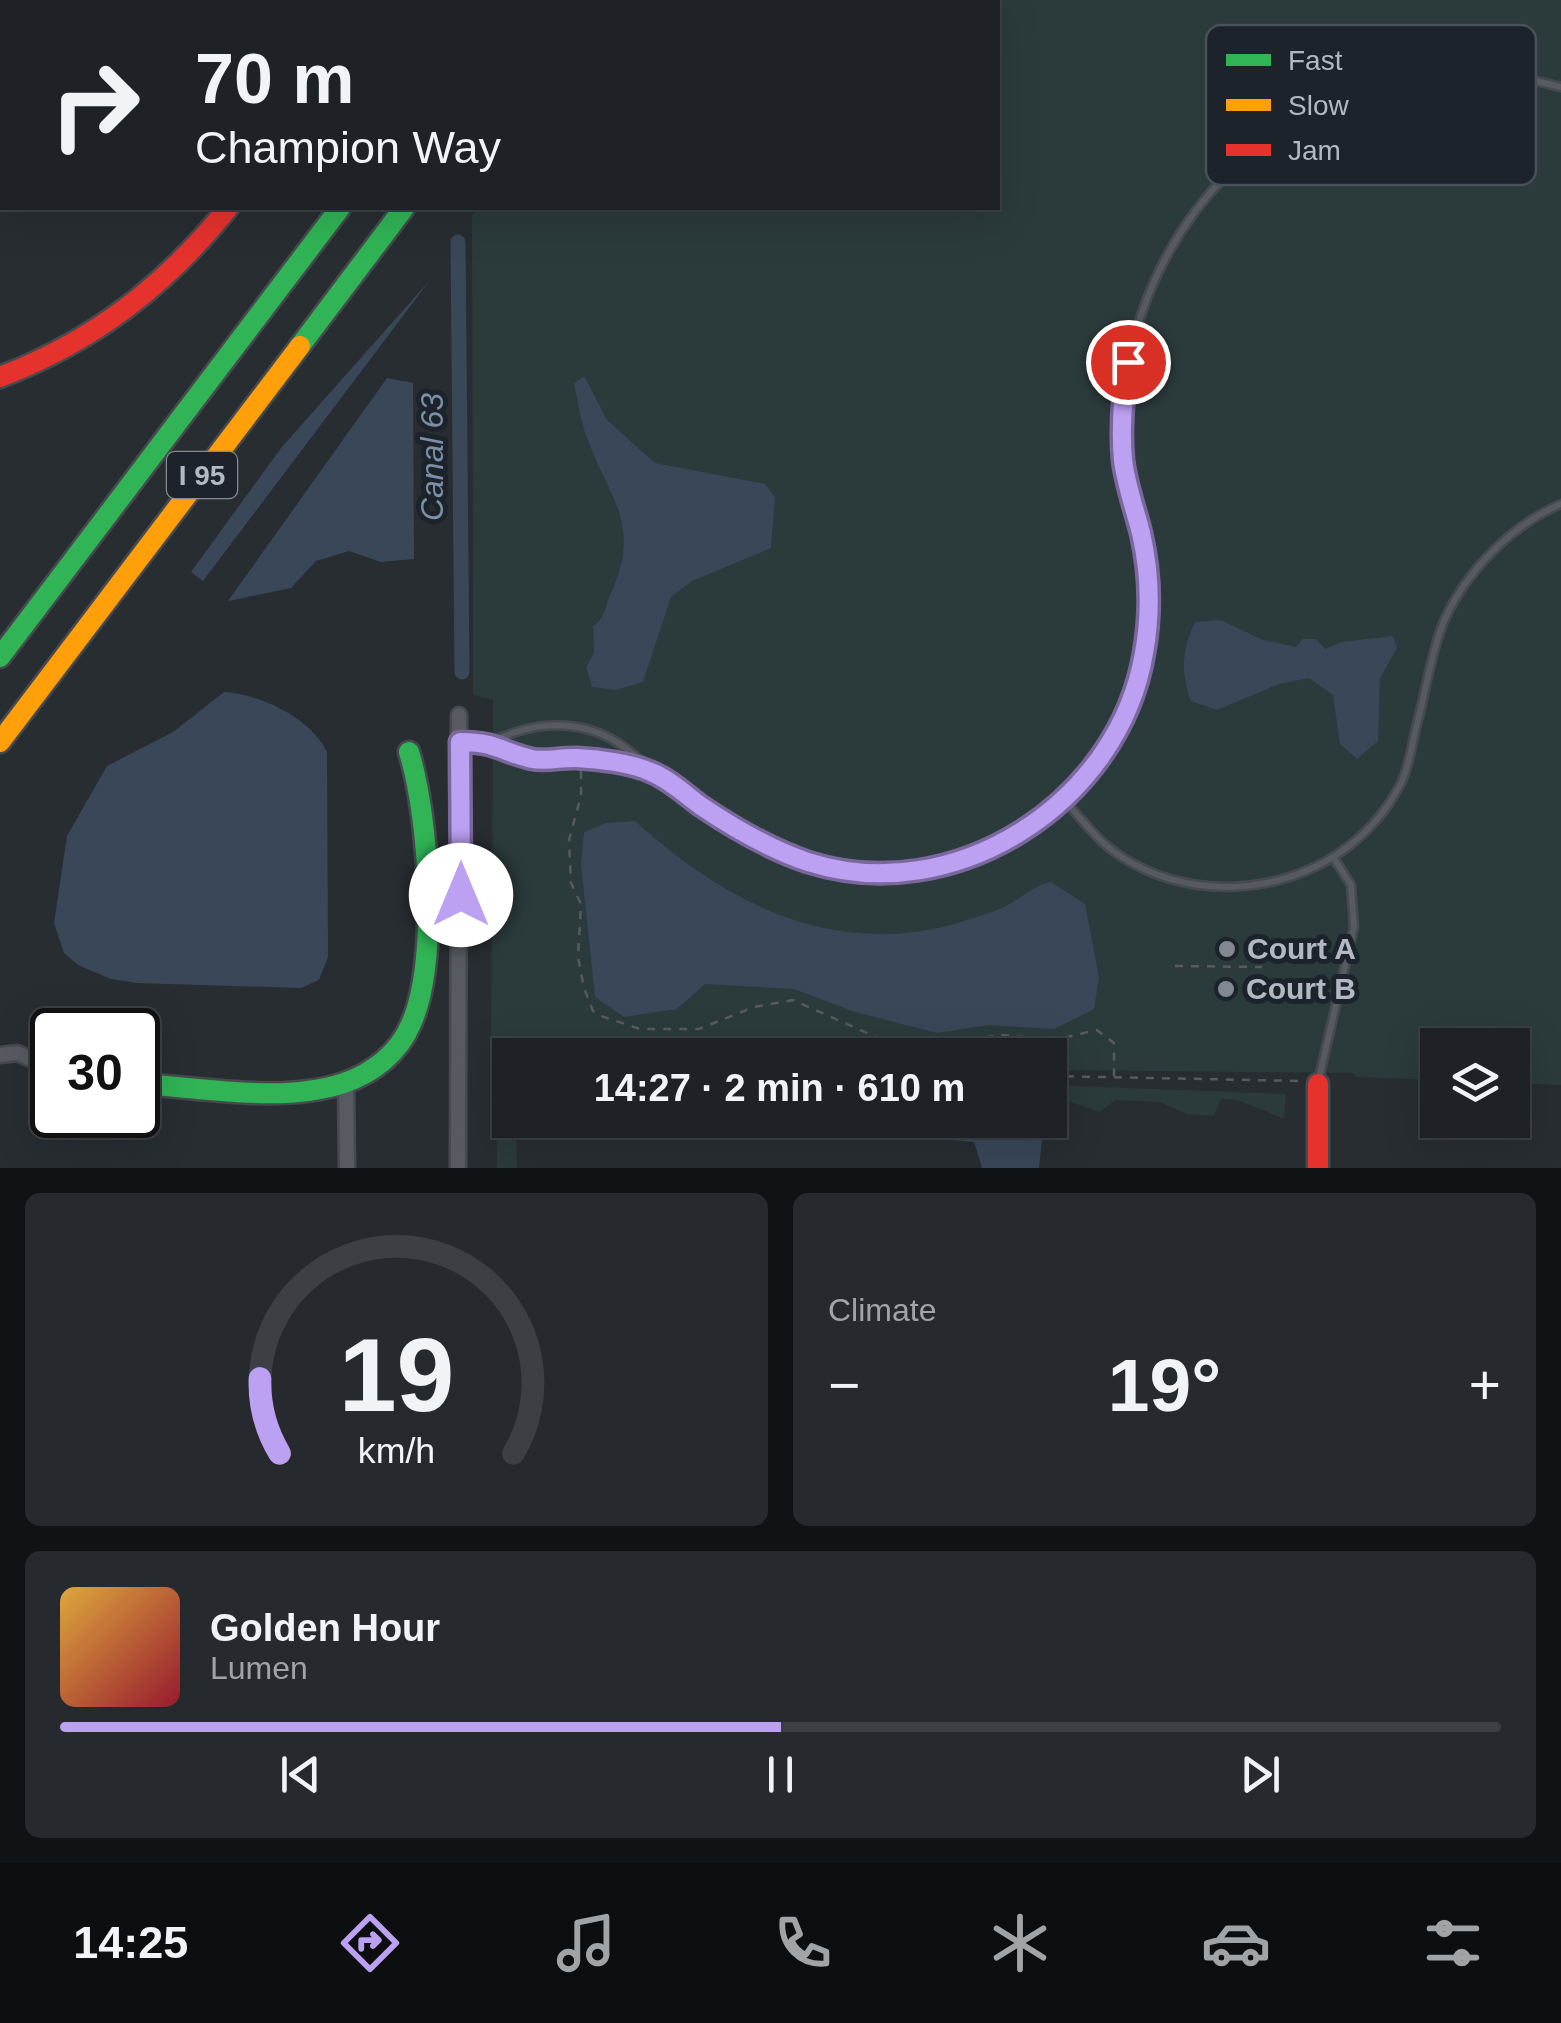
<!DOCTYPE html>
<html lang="en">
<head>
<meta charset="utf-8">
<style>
  :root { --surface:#1e2226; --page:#262a2e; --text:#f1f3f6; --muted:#a1a4a7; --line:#3c3f43; --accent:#bca0f2 }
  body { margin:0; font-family:Helvetica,sans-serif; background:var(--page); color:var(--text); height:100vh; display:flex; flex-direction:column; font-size:38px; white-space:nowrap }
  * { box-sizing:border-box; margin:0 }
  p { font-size:32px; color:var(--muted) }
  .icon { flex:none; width:55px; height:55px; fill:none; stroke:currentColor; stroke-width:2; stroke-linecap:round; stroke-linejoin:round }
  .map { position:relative; height:1168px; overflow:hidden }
  .panel { display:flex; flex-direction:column; gap:25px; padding:25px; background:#101315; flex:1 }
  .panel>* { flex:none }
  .top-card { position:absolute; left:0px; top:0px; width:1000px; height:210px; box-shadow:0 10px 40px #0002,0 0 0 2px var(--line); background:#1e2226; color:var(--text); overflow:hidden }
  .tools { position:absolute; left:1420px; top:1028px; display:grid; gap:20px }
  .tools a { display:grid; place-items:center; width:110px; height:110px; border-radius:0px; background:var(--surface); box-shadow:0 10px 40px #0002,0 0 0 2px var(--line); font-size:50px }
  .speed { position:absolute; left:30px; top:1008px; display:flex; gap:20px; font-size:50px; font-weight:700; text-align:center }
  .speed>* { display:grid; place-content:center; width:130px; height:130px; border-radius:50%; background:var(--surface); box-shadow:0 10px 40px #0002,0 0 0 2px var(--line); line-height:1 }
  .speed .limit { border:5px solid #111; border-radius:15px; background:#fff; color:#111 }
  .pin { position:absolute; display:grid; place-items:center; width:85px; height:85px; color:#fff; margin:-42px; border:5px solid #fff; border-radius:50%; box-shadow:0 2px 10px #0007 }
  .me { position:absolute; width:110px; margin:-55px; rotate:0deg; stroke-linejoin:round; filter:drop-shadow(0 0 8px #0008) }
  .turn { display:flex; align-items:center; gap:35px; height:210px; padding:0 30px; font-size:45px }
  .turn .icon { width:130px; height:130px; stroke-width:2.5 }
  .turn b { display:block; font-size:70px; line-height:85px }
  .big { font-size:75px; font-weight:800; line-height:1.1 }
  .panel .card { flex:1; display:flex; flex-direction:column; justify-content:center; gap:15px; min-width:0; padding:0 35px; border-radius:15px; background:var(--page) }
  .panel .dial { align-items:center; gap:0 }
  .dial svg { height:260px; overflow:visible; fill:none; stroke:var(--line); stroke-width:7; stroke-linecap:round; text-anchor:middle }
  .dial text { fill:var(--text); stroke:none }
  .song { display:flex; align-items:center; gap:30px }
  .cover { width:120px; height:120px; border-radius:15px; background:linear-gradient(135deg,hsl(40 70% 55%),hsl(350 70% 35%)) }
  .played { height:10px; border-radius:5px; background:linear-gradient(90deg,var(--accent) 50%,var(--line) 50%) }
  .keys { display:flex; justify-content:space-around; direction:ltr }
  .heat { display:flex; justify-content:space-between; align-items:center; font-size:55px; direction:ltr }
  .panel .tiles { flex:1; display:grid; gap:25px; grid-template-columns:1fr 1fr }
  .card:last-child { grid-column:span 2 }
  .trip { position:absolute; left:492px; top:1038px; width:575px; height:100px; border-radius:0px; background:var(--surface); box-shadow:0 10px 40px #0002,0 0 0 2px var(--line); font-weight:800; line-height:100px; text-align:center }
  .tab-bar { display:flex; height:160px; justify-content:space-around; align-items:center; background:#0c0e0f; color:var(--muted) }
  .tab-bar .icon { width:70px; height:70px }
  .tab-bar .on { color:var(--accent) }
  .tab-bar b { font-size:45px; color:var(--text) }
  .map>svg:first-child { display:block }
</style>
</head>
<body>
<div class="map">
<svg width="1561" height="1168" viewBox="0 0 1561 1168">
  <rect width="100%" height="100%" fill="#282d32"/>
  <g fill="#2b3a3b">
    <polygon points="608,0 1561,0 1561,1085 1513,1083 1512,1045 1438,1045 1437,1080 1357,1077 1353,1073 1050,1070 1050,1055 510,1055 510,1064 491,1064 493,700 473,695 472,215 482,208 998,208 998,2"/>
    <polygon points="1050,1085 1286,1094 1284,1119 1238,1100 1221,1099 1214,1116 1187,1114 1160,1102 1115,1100 1100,1112 1050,1095"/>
    <polygon points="496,1094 510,1099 510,1120 516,1120 517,1168 497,1168"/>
  </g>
  <g fill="#394759">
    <polygon points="0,0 168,0 2,2 0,199"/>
    <polygon points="430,280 203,581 191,572 281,448"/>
    <path d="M584,376L607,420L655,463L765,484L775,497L771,548L692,581L671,597L643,682L616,690L592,687L586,667L594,653L593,626C606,618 605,605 611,593C642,524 610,500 587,438C581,421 578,403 574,384Z"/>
    <polygon points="387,378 413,383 414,559 381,562 349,551 316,561 291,588 228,601"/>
    <path d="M1221,620L1263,640L1296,647L1303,639H1316L1325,649L1342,642L1393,636L1397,648L1380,678L1378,741L1357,759L1340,744L1333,695L1309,678L1279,684L1217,710L1191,701C1180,671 1182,650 1195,622Z"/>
    <path d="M224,692C260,694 311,718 327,752L328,957L319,980L301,988L137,983L111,979L78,965L64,953L54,923L67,836L107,766L173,732Z"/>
    <path d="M635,821C727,904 834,960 961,922C975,917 991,913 1004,907C1021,899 1032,886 1051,882L1085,904L1099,978L1094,1009L1054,1029L989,1025L937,1033L855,1012L794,989L705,984L677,1009L624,1017L595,997L581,864L584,832L606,823Z"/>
    <polygon points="1050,1117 1060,1122 1042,1139 1039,1168 982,1168 974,1142 915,1137 912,1120"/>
  </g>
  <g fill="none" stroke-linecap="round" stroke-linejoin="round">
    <polyline stroke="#394759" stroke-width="15" points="458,242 462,672"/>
    <defs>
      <g id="lane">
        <polyline points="461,742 491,742 533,759 575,758 649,771"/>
        <path d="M491,742C525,726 559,719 596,732C627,743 645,767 671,785C701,805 730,829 763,844C848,884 948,881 1028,828C1103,778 1156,683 1148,591C1144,546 1128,503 1124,459C1110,325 1186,175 1308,116C1392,76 1470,62 1561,87"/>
        <path d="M1065,801C1084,822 1100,844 1125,859C1219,916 1351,883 1401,783C1410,765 1412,743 1417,724C1426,691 1431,652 1444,621C1466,571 1512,525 1561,504"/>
        <polyline points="1319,1078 1354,927 1351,885 1335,860"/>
      </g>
      <g id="street">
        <polyline points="384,2 386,0"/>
        <polyline points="0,1055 17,1053 52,1068"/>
        <polyline points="346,1082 347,1168"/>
        <polyline points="458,1168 459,715"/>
      </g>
      <g id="fast">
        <polyline points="300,346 404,208"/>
        <polyline points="0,657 340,208"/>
        <path d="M138,1084C203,1087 281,1104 344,1083C373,1073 399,1053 411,1024C439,962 429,817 409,752"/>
      </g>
      <polyline id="slow" points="0,742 300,346"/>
      <g id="jam">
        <polyline points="494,2 496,0"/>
        <polyline points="559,2 561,0"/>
        <path d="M0,377C94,341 165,286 228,208"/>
        <polyline points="1318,1084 1318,1168"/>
      </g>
    </defs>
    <use href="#lane" stroke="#46494d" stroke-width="11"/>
    <use href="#street" stroke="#46494d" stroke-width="19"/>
    <use href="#fast" stroke="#46494d" stroke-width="25"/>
    <use href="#slow" stroke="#46494d" stroke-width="25"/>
    <use href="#jam" stroke="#46494d" stroke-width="25"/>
    <g stroke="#575b5f" stroke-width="2.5" stroke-dasharray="8 8" stroke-linecap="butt">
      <polyline points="581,771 581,796 569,840 571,883 581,904 578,957 584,988 593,1011 601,1016 640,1029 699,1029 754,1007 793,1000 883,1040 942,1043 1002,1035 1054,1040 1097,1030 1114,1043 1114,1078"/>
      <polyline points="1175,966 1262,967"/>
      <polyline points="534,1050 544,1055"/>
      <polyline points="1050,1076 1302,1081"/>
    </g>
    <use href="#lane" stroke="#575a60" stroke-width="6"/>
    <use href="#street" stroke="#575a60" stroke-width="14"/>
    <use href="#fast" stroke="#30b455" stroke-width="20"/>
    <use href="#slow" stroke="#ff9f0a" stroke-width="20"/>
    <use href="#jam" stroke="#e5322d" stroke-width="20"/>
  </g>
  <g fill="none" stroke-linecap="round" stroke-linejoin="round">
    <defs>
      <path id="route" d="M461,895L460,742C497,742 501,752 532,759C547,762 562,757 577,758C599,759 631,763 651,772C669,779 686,795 701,806C735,829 769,849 808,862C954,909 1119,803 1144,653C1151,614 1150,572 1141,533C1135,509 1126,485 1123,460C1120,427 1123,394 1128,362"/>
    </defs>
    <use href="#route" stroke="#7a689d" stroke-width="25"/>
    <use href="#route" stroke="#bca0f2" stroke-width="18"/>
  </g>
  <g fill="#828890" stroke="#1c232b" stroke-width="4">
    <circle cx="1227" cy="949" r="10"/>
    <circle cx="1226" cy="989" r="10"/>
  </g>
  <g text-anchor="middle" stroke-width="10" stroke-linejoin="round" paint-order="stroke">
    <rect fill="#1c232b" stroke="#858c95" stroke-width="2.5" x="167" y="452" width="70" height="46" rx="8"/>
    <g font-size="28" font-weight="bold" fill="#b2b9c3">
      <text x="202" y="485">I 95</text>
    </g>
    <g font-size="30" font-weight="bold" fill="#b2b9c3" stroke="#1c232b" text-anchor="start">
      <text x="1247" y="959">Court A</text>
      <text x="1246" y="999">Court B</text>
    </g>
    <g font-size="32" font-style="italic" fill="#7d90a7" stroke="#1c232b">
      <text transform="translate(432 457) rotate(-90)" y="11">Canal 63</text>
    </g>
  </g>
  <rect x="1206" y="25" width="330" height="160" rx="15" fill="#1c232b" stroke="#495059" stroke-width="2.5"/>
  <rect x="1226" y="54" width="45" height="12" fill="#30b455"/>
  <rect x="1226" y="99" width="45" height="12" fill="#ff9f0a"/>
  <rect x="1226" y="144" width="45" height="12" fill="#e5322d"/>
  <g font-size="28" fill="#b2b9c3">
    <text x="1288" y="70">Fast</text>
    <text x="1288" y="115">Slow</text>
    <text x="1288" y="160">Jam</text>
  </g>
</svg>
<div class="tools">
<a><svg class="icon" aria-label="layers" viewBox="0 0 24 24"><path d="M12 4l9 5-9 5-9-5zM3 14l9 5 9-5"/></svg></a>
</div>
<div class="speed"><div class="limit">30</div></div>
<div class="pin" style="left:1128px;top:362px;background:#d93025"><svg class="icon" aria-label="arrive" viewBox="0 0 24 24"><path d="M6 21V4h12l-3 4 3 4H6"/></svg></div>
<svg class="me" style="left:461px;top:895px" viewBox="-20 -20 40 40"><circle r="19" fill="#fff"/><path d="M0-13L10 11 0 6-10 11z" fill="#bca0f2"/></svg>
<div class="trip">14:27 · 2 min · 610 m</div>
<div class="top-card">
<div class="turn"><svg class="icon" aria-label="right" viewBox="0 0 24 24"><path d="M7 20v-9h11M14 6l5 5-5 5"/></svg><div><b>70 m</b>Champion Way</div></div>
</div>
</div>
<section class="panel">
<div class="tiles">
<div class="card dial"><svg viewBox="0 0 100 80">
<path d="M14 69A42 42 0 1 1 86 69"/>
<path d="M14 69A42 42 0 0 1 8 46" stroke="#bca0f2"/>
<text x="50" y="56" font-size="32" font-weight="700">19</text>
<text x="50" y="72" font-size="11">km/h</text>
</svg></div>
<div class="card"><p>Climate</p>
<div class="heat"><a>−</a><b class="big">19°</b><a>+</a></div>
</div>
<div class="card">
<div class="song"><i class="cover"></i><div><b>Golden Hour</b><p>Lumen</p></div></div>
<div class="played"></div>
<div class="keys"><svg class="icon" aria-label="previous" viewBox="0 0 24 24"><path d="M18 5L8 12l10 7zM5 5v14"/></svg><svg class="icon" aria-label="pause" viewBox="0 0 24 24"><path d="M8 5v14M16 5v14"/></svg><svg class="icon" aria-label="next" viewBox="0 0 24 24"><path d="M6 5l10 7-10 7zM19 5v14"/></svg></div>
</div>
</div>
</section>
<nav class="tab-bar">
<b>14:25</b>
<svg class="icon on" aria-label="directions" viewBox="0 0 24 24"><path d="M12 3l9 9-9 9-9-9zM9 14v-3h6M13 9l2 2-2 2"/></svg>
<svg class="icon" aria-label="music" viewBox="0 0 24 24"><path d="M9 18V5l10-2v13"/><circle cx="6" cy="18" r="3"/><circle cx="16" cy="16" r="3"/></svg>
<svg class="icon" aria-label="phone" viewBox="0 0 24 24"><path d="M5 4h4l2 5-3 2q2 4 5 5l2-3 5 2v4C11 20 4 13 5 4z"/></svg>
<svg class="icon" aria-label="climate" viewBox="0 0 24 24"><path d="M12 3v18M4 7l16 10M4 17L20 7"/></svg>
<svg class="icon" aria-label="car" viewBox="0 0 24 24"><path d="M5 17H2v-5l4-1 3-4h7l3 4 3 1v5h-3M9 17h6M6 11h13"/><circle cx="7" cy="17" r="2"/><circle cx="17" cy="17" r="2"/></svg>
<svg class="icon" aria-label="filters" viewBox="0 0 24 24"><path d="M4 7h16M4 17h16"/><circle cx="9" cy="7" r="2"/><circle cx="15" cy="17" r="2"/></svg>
</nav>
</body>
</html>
